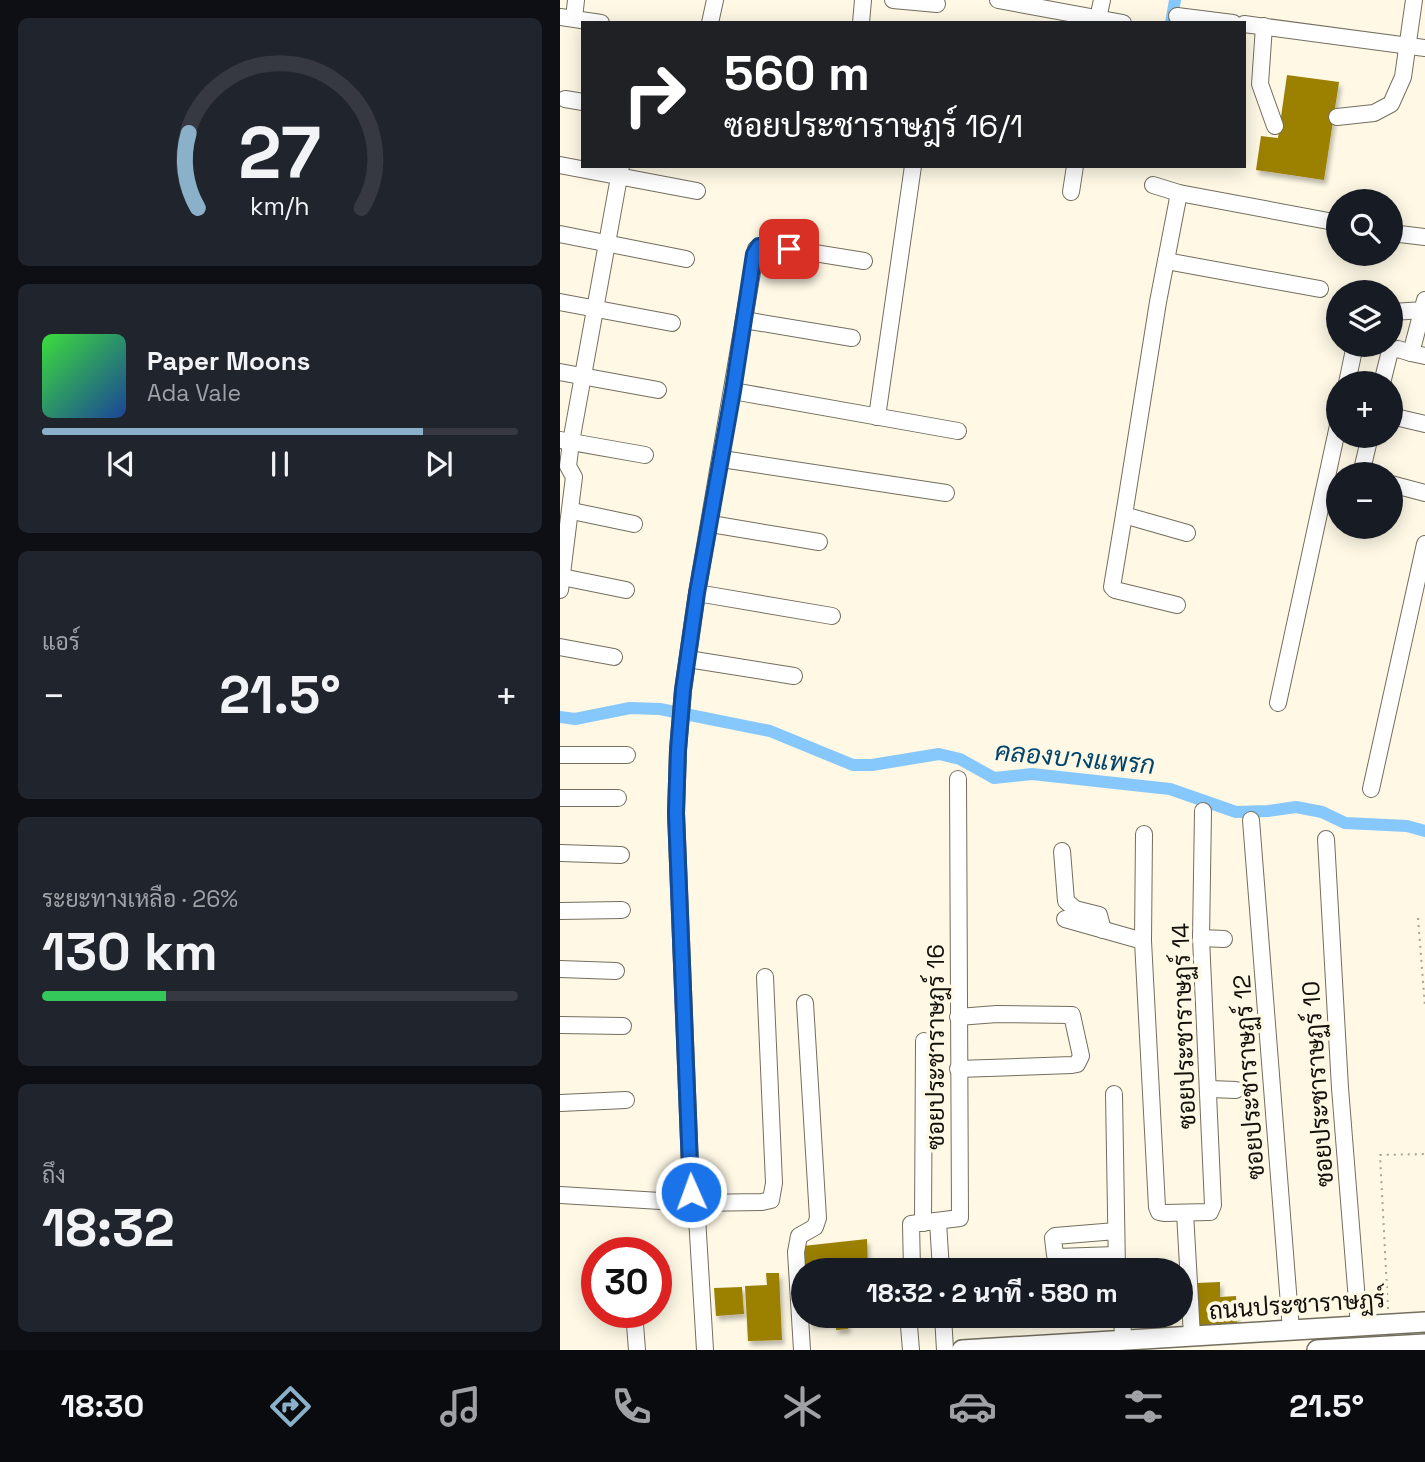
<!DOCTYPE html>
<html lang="th">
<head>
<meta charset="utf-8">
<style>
  :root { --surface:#171b24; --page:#20242c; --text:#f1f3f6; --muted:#9ea1a6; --line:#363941; --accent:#8ab1c9 }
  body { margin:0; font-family:"Space Grotesk",Sarabun,sans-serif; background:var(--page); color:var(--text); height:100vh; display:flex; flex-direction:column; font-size:26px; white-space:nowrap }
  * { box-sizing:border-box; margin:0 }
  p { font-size:23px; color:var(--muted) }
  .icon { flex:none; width:38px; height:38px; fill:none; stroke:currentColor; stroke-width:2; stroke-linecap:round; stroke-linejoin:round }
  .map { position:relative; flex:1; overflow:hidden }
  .side { display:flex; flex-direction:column; gap:18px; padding:18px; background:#0d0f14; width:560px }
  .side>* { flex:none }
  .banner { position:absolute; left:21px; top:21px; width:665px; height:147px; border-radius:0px; box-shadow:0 4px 18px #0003; background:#202124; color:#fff; overflow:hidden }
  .tools { position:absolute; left:766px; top:189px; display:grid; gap:14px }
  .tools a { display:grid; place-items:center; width:77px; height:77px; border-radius:50%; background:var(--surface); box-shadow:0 4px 18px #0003; font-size:35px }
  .speed { position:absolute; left:21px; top:1237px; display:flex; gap:14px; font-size:35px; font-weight:700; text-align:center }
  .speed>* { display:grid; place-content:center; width:91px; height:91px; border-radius:50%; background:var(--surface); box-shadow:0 4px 18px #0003; line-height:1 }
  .speed .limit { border:10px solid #d22; background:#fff; color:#111 }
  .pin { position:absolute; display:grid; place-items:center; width:60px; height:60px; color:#fff; margin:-30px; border-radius:14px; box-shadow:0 4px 10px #0006 }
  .me { position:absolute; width:77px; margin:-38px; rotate:358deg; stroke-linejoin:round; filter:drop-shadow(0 0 5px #0008) }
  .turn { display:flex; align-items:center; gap:24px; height:147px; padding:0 28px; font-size:32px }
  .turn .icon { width:91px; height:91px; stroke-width:2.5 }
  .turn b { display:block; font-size:49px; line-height:60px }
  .big { font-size:52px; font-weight:800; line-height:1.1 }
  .side .card { flex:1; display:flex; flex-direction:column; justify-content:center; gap:10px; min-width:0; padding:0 24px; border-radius:10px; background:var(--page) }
  .side .dial { align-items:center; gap:0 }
  .dial svg { height:182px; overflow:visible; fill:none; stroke:var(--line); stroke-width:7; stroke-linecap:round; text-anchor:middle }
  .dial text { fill:var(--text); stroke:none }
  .song { display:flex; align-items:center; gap:21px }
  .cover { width:84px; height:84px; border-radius:10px; background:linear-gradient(135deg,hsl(120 70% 55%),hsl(220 70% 35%)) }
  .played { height:7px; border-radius:4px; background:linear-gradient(90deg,var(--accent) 80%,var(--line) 80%) }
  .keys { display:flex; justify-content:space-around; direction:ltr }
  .heat { display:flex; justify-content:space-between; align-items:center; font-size:38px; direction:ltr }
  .charge { height:10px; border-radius:5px; background:linear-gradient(90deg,#34c759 26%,var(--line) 0) }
  .trip { position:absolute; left:231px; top:1258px; width:402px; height:70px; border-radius:35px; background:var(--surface); box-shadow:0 4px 18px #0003; font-weight:800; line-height:70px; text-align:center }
  .tab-bar { display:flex; height:112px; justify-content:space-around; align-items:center; background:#090b0e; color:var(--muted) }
  .tab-bar .icon { width:49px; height:49px }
  .tab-bar .selected { color:var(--accent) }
  .tab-bar b { font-size:32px; color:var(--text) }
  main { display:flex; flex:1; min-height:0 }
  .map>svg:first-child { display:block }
</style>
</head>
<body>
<main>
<section class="side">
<div class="card dial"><svg viewBox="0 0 100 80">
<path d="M14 69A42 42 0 1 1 86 69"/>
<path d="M14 69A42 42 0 0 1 10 36" stroke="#8ab1c9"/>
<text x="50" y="56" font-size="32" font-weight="700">27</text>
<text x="50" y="72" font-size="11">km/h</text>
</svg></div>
<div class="card">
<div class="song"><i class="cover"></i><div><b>Paper Moons</b><p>Ada Vale</p></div></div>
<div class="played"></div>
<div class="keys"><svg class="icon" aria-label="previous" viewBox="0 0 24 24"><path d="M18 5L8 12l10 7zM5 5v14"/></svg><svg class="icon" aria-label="pause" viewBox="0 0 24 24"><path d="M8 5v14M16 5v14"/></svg><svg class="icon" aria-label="next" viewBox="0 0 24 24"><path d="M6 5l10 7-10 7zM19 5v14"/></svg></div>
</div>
<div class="card"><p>แอร์</p>
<div class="heat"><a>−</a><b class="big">21.5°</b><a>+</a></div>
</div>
<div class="card"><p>ระยะทางเหลือ · 26%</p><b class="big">130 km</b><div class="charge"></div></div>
<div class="card"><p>ถึง</p><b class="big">18:32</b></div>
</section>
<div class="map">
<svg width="865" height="1350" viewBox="0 0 865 1350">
  <defs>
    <filter id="shadow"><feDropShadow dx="2.5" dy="4.5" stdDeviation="2" flood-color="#0004"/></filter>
  </defs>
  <rect width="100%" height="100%" fill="#fef8e5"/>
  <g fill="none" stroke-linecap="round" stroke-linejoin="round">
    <g stroke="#87c8fc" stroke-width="12">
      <polyline points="611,23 615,0"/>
      <polyline points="0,717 15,719 70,708 100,709 210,731 293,765 312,765 379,754 400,759 434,778 472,774 610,789 676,812 708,811 736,807 762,812 785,823 847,826 865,831"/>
    </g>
  </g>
  <g fill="#9c8000" filter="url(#shadow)">
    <polygon points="727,75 779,82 764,180 696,170 701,136 718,138"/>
    <polygon points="307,1239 308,1270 241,1270 243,1246"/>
    <polygon points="206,1273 219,1273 222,1340 188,1341 185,1286 207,1285"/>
    <polygon points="660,1282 660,1297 676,1296 677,1324 640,1327 637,1283"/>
    <polygon points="182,1287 184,1314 156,1316 154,1288"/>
    <polygon points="250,1316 312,1316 312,1320 288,1321 288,1329 276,1330 276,1323 250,1324"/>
  </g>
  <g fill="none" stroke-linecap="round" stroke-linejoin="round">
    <defs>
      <g id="minor">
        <polyline points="333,0 377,4"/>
        <polyline points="438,0 563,23"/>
        <polyline points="617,16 673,23"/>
        <polyline points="0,17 41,23"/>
        <polyline points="14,18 16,0"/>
        <polyline points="150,23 155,0"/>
        <polyline points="301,23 303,0"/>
        <polyline points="537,23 542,0"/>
        <polyline points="684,24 865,48"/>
        <polyline points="704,26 700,84 715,126"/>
        <polyline points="5,99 23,102"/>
        <polyline points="777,117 814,113 831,104 843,77 854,0"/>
        <polyline points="0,165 137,191"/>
        <polyline points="593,185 619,193 779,223"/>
        <polyline points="511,192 515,166"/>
        <polyline points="619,193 598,302 564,515 627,533"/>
        <polyline points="831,233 865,237"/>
        <polyline points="0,234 126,259"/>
        <polyline points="606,261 760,289"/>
        <polyline points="865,300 851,353 865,356"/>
        <polyline points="0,302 112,323"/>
        <polyline points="831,312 865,310"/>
        <polyline points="184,320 292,338"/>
        <polyline points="0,372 98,390"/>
        <polyline points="787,383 795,345"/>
        <polyline points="822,383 830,351 838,349 851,353"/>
        <polyline points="173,391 398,431"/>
        <polyline points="831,416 865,424"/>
        <polyline points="317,417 353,166"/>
        <polyline points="0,440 85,455"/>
        <polyline points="162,459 386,493"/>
        <polyline points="801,474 810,436"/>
        <polyline points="831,484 865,493"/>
        <polyline points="12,511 74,524"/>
        <polyline points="564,515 552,587 555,590 617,605"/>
        <polyline points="151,524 259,542"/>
        <polyline points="2,577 66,590"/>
        <polyline points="0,590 14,477 8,466 11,442 61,166"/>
        <polyline points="137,593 272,616"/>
        <polyline points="0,647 54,657"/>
        <polyline points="128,659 234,676"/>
        <polyline points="718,703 779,421"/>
        <polyline points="0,755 67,755"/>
        <polyline points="811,789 865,544"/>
        <polyline points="0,798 58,798"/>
        <polyline points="691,820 731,1330"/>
        <polyline points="584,834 583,941 597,1207 599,1212 604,1213 650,1212 653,1205 641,938 643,811"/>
        <polyline points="766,839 780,1088 799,1326"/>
        <polyline points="502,851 506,901 515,909 539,915 543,930"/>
        <polyline points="0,853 61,855"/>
        <polyline points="0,911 62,910"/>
        <polyline points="505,919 583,941"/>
        <polyline points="641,938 664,939"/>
        <polyline points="0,969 56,971"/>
        <polyline points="0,1025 63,1026"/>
        <polyline points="398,1069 512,1065 517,1064 521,1056 512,1015 437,1014 398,1017"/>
        <polyline points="650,1089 676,1090"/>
        <polyline points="554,1094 557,1270"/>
        <polyline points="0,1103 66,1100"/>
        <polyline points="0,1195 134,1203 202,1202 211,1200 214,1183 205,977"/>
        <polyline points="625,1213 632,1336"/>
        <polyline points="378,1222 381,1270"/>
        <polyline points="363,1223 364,1041"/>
        <polyline points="556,1255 497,1257 495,1255 493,1238 495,1236 556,1231"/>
        <polyline points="352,1270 351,1224 400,1218 398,779"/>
        <polyline points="74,1312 77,1350"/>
        <polyline points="383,1316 385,1350"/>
        <polyline points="561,1316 564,1340"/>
        <polyline points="145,1350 137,1217 131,1192 116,813 118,750 123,690 137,593 196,249 205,245 304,261"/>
        <polyline points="242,1350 236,1252 239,1236 255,1227 258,1218 245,1003"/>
        <polyline points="351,1350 349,1326 354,1316"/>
      </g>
      <g id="major">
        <polyline points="402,1350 865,1322"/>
        <polyline points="757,1350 865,1344"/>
      </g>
    </defs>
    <use href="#minor" stroke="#736e5e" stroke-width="18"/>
    <use href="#major" stroke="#736e5e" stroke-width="22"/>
    <g stroke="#a8a495" stroke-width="2" stroke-dasharray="2 5" stroke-linecap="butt">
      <polyline points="858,918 865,1007"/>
      <polyline points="828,1309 820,1155 865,1154"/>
    </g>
    <use href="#minor" stroke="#fff" stroke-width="16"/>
    <use href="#major" stroke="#fff" stroke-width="19"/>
  </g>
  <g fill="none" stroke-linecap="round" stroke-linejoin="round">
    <defs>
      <polyline id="route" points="131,1192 116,813 118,750 123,690 137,593 173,391 194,254 199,246 229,249"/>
    </defs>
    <use href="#route" stroke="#114b97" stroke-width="18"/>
    <use href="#route" stroke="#1a73e8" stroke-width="12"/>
  </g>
  <g text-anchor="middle" stroke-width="7" stroke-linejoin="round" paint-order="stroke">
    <g font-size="24" fill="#12100a" stroke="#fef8e5">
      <text transform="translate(624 1026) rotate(-92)" y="8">ซอยประชาราษฏร์ 14</text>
      <text transform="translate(376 1047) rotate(-90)" y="8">ซอยประชาราษฎร์ 16</text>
      <text transform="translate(689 1077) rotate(-94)" y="8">ซอยประชาราษฏร์ 12</text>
      <text transform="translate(758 1084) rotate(-94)" y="8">ซอยประชาราษฏร์ 10</text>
      <text transform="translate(737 1305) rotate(-4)" y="8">ถนนประชาราษฎร์</text>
    </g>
    <g font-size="26" font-style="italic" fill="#00456e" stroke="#fef8e5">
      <text transform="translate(515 758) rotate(5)" y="9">คลองบางแพรก</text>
    </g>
  </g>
</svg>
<div class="tools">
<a><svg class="icon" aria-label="search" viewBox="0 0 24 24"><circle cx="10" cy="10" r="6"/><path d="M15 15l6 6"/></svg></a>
<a><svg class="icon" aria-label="layers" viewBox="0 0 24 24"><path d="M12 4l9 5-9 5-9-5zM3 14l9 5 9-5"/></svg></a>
<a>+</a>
<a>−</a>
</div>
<div class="speed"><div class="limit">30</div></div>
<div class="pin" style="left:229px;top:249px;background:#d93025"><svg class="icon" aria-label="arrive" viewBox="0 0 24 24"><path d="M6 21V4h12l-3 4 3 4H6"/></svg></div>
<svg class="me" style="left:131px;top:1192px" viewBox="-20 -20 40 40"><circle r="17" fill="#1a73e8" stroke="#fff" stroke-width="3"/><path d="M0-11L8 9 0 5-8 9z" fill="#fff"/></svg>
<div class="trip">18:32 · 2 นาที · 580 m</div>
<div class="banner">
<div class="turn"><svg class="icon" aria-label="right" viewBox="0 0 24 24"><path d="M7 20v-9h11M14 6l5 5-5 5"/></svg><div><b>560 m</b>ซอยประชาราษฎร์ 16/1</div></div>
</div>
</div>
</main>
<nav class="tab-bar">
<b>18:30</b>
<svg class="icon selected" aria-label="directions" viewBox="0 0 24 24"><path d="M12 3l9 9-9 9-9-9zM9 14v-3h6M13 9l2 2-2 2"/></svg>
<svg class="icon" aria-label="music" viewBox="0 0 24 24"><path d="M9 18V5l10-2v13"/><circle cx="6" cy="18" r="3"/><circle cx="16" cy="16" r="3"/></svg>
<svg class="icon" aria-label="phone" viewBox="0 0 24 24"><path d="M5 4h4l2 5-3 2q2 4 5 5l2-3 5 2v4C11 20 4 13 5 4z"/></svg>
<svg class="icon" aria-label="climate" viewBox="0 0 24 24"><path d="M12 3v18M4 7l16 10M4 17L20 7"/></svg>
<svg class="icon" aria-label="car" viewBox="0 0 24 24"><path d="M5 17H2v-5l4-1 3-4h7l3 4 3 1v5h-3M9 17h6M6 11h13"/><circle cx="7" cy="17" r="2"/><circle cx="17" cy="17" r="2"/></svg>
<svg class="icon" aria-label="filters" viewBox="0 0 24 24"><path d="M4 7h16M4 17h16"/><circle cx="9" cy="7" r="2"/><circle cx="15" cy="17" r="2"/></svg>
<b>21.5°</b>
</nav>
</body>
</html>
